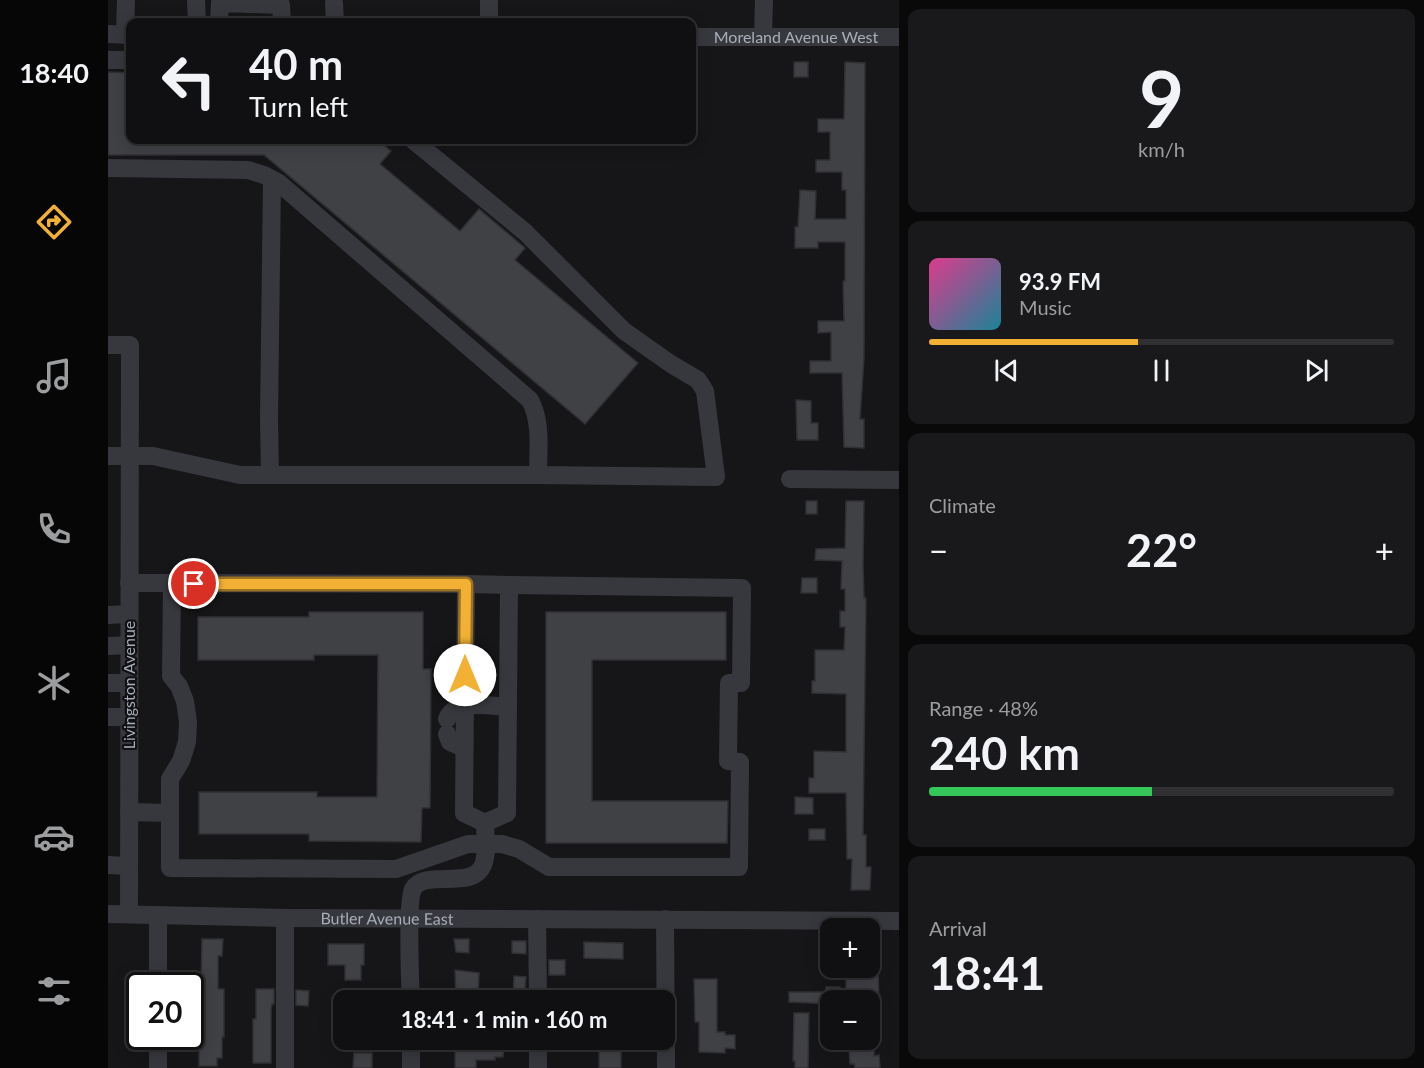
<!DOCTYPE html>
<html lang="en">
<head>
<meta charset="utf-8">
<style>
  :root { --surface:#101012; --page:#19191b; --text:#f1f3f6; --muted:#9c9d9f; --line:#303032; --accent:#f2b134 }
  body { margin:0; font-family:Lato,sans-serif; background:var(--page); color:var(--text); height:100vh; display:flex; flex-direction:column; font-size:22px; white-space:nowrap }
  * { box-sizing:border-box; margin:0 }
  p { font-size:20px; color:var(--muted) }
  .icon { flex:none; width:33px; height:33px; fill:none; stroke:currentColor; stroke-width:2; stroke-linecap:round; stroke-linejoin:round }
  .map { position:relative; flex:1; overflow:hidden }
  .panel { display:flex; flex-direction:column; gap:9px; padding:9px; background:#09090a; width:525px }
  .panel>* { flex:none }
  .guide { position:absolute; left:18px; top:18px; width:570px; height:126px; border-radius:12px; box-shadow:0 3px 15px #0003,0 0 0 2px var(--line); background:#101012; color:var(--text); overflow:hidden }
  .tools { position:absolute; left:712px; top:918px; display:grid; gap:12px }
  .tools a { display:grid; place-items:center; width:60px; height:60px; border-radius:12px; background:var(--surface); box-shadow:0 3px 15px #0003,0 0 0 2px var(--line); font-size:30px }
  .speed { position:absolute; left:18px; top:972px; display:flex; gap:12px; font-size:30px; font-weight:700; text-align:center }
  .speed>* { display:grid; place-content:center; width:78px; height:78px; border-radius:50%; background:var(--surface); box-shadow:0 3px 15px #0003,0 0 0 2px var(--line); line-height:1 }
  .speed .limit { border:3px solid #111; border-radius:9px; background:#fff; color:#111 }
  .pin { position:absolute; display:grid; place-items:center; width:51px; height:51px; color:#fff; margin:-26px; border:3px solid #fff; border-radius:50%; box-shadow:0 2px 6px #0007 }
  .me { position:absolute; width:66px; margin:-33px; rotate:0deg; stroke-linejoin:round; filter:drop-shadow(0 0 4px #0008) }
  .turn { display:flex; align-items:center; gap:21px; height:126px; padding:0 24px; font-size:27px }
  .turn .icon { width:78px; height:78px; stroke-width:2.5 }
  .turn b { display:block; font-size:42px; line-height:51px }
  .big { font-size:45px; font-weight:700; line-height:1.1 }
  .panel .card { flex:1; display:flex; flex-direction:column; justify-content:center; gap:9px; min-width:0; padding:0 21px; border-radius:12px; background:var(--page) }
  .panel .dial { align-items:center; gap:0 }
  .dial b { font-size:78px; line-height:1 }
  .song { display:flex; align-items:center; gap:18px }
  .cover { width:72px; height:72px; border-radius:9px; background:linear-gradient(135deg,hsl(330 70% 55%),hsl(190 70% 35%)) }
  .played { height:6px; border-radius:3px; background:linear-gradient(90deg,var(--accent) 45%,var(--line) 45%) }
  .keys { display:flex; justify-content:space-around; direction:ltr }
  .heat { display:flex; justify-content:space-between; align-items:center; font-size:33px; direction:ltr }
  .charge { height:9px; border-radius:4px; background:linear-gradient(90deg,#34c759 48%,var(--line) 0) }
  .trip { position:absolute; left:225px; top:990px; width:342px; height:60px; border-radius:12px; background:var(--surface); box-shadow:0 3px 15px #0003,0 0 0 2px var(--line); font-weight:700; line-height:60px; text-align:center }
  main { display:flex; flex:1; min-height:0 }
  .tab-bar { display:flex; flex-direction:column; width:108px; justify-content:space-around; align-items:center; background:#060607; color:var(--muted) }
  .tab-bar .icon { width:42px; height:42px }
  .tab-bar .active { color:var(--accent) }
  .tab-bar b { font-size:27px; color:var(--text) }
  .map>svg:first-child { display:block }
</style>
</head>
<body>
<main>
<nav class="tab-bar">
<b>18:40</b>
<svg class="icon active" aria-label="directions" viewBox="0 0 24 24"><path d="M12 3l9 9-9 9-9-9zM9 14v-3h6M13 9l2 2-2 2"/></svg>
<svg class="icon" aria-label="music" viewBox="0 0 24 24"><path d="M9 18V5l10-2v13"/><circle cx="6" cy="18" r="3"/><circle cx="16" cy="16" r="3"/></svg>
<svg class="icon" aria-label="phone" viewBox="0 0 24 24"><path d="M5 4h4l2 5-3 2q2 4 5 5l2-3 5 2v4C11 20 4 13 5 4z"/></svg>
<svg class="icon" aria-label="climate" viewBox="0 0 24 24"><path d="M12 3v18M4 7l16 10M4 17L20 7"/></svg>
<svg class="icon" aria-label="car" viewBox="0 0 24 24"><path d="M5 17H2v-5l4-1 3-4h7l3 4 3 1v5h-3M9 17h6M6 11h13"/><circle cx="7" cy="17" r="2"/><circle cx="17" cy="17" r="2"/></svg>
<svg class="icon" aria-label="filters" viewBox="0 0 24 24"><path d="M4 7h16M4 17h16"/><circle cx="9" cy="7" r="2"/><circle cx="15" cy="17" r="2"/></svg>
</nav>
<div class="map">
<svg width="791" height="1068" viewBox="0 0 791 1068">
  <rect width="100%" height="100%" fill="#161618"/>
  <g fill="#404145" stroke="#303034" stroke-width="1.5">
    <rect x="686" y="62" width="14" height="15"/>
    <polygon points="737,62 757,63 756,358 752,419 756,419 756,448 736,447 734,373 702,373 702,361 723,361 723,332 710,333 710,321 736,321 735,281 737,281 737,242 710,242 710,248 687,248 687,227 690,227 692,190 708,191 707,219 738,219 738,190 734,190 734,172 708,172 708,160 722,160 722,132 710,132 710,119 736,119"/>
    <polygon points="0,72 22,73 22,140 269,140 283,151 272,164 352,231 371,209 417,248 407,260 530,363 477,424 156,155 0,155"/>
    <polygon points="688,400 703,401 703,423 710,423 710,440 689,440"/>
    <rect x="698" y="501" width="11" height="13"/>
    <polygon points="738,501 756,501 755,565 756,598 758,598 755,835 758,835 758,867 763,867 762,890 743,890 744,859 739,859 738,793 701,793 701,778 706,778 706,751 738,752 738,694 704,693 704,681 707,681 707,650 736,650 737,627 732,627 732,611 737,611 737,589 733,589 734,561 707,560 708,549 737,548"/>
    <polygon points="694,578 709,578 709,593 693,593"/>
    <polygon points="201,612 315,612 315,669 323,669 322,808 314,808 313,842 201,841 201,834 91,834 91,792 209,792 209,797 269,797 270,655 206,655 206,660 90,660 90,617 201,617"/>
    <polygon points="438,612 618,612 618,660 484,660 484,801 620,801 619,843 438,843"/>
    <polygon points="687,797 705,798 705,814 687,814"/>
    <rect x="701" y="829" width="16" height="11"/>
    <polygon points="94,939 115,939 114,956 110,956 110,989 116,989 116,1037 114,1037 114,1058 109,1058 109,1066 91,1066 91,1030 88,1030 90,989 93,989"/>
    <polygon points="346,939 361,939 361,953 348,952"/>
    <polygon points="404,941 418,941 418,954 404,953"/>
    <polygon points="476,942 515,943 515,959 476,958"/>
    <polygon points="220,944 256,944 256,965 253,965 253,980 237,980 237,965 220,965"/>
    <rect x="441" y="960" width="16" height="15"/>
    <polygon points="738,968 770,968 771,999 738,998"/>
    <polygon points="347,970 371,973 370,1000 348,1000"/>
    <polygon points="406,976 418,977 416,1000 405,1000"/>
    <polygon points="586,979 609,979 609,1032 617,1032 617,1035 627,1035 627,1049 617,1048 617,1053 591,1052 591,1022 587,1022"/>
    <polygon points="718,987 732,987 732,1000 723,1000 723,1004 681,1002 681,992 718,992"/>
    <polygon points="148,989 166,989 166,1004 164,1004 163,1010 163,1063 145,1063 145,1019 148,1019"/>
    <polygon points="188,990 201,991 200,1006 188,1005"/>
    <polygon points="686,1013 701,1013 700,1068 687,1068 687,1061 685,1061"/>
    <polygon points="347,1040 367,1040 367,1044 396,1044 395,1057 387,1057 387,1060 368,1060 368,1068 347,1068"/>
    <rect x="491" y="1040" width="22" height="28"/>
    <polygon points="766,1049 766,1056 771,1055 772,1068 747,1068 746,1064 742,1064 741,1050"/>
    <polygon points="246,1053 264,1053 264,1068 245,1068"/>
  </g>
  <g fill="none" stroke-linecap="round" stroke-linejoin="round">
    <g stroke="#37383d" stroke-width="18">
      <polyline points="88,0 89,22"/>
      <polyline points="381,0 381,22"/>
      <polyline points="226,3 227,22"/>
      <polyline points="111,22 112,3 173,5 174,22"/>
      <polyline points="0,34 22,35"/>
      <polyline points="17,35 18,0"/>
      <path id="s1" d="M584,37H791"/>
      <polyline points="655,37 656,0"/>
      <polyline points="0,60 22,60"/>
      <path d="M0,168L140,170L156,175L171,183L422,400C434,422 430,450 430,475"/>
      <polyline points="0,345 22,345 21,914"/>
      <polyline points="0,456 45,456 132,475 430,475 608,477 597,391 590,380 563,364 516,331 417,232 305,140"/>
      <polyline points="162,475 161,419 164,180"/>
      <polyline points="682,479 791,480"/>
      <polyline points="21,583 64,583"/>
      <polyline points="358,584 64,583 63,676 71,686 77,701 80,722 79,742 73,761 62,779 62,868 288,869 360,844 394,844 411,849 441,867 631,867 632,762 620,761 621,683 633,683 634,588 401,585"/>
      <polyline points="0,615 21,614"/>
      <polyline points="0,646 21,645"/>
      <polyline points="0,683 21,683"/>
      <polyline points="0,717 21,717"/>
      <path d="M339,719C346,699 383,706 400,707"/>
      <polyline points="339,734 342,742 356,748"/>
      <polyline points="21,812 62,813"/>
      <polyline points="0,865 21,866"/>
      <path id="s2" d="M0,914L177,918L791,921"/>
      <polyline points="50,916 50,986"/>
      <polyline points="177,918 177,1068"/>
      <polyline points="429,919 430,1000"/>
      <polyline points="557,919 558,1068"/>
      <path d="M303,1000C302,983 299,900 305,889C317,868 365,891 375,865C380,853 377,836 377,823L356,813L358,584L401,585L399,813L377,823"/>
      <polyline points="50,1036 50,1068"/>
      <polyline points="303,1040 303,1068"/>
      <polyline points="430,1040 430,1068"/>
    </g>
  </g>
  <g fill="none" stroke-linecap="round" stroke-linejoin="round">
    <defs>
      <polyline id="route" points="86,584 358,584 357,675"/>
    </defs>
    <use href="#route" stroke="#9d7322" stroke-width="15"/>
    <use href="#route" stroke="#f2b134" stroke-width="10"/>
  </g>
  <g text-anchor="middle" stroke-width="4.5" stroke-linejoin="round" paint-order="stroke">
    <g font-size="16" fill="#a8adb8" stroke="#111113">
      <text dy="6" stroke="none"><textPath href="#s1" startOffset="104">Moreland Avenue West</textPath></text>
      <text transform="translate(21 685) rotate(-90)" y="6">Livingston Avenue</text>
      <text dy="6" stroke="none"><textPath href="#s2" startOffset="279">Butler Avenue East</textPath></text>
    </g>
  </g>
</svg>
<div class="tools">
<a>+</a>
<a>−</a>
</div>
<div class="speed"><div class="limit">20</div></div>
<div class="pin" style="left:86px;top:584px;background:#d93025"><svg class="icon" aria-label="arrive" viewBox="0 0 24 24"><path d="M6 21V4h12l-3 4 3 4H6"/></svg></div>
<svg class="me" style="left:357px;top:675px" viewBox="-20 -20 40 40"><circle r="19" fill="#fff"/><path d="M0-13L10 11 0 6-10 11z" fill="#f2b134"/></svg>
<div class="trip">18:41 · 1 min · 160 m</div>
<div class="guide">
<div class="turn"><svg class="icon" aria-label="left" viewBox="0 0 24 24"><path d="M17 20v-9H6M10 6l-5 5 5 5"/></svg><div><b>40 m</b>Turn left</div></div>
</div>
</div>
<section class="panel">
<div class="card dial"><b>9</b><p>km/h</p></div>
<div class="card">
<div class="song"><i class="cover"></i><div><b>93.9 FM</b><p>Music</p></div></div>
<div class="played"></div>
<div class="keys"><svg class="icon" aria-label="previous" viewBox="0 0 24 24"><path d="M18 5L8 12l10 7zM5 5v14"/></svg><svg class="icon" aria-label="pause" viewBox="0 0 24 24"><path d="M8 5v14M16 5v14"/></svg><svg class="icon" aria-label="next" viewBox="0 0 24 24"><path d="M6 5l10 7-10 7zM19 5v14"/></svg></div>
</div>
<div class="card"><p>Climate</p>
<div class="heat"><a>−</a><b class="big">22°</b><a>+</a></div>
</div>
<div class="card"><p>Range · 48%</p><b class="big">240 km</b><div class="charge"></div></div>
<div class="card"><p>Arrival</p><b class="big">18:41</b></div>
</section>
</main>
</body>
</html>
